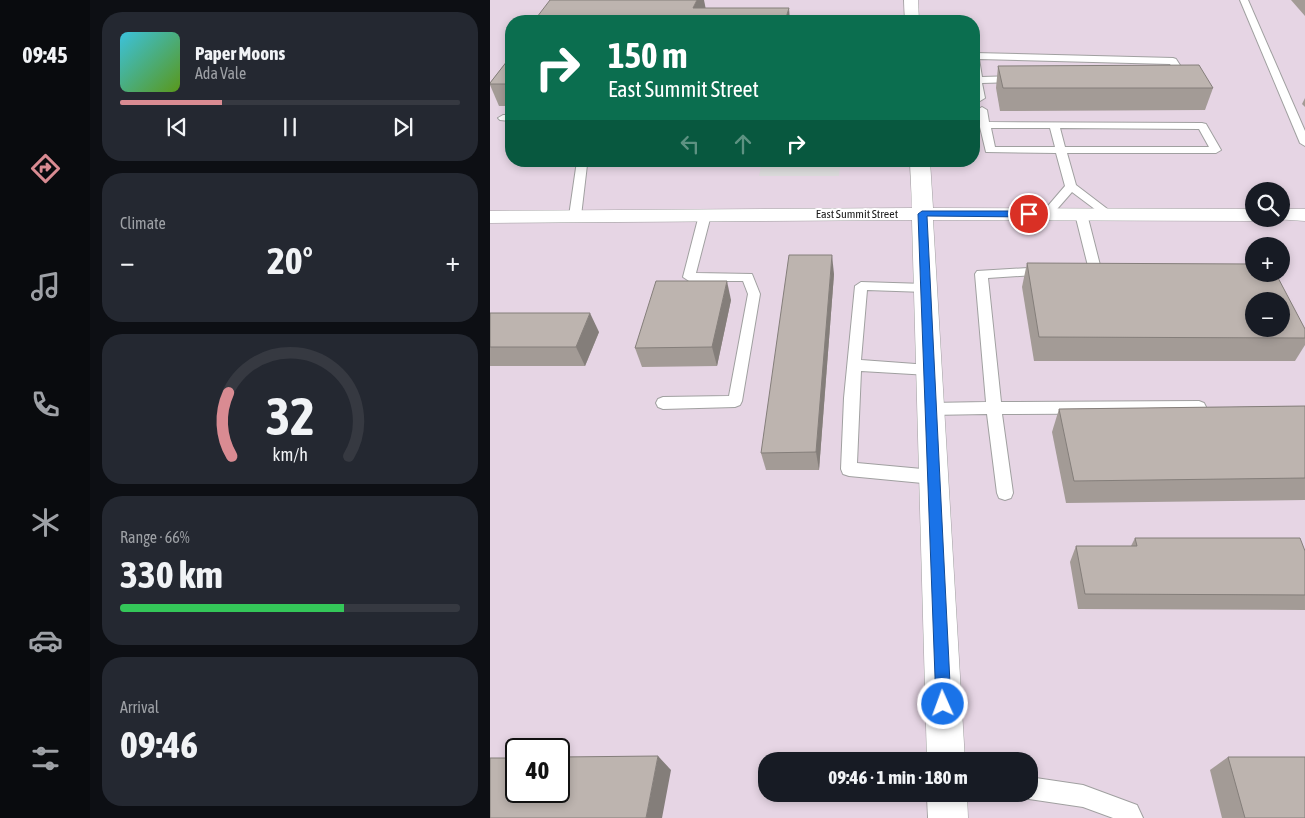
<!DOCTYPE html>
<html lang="en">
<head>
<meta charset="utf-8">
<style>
  :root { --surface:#171b24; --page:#242831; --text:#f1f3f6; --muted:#9ea1a6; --line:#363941; --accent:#d98b92 }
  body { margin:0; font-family:"Asap Condensed",sans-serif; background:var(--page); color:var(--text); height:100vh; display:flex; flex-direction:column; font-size:19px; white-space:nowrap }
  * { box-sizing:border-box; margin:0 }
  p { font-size:16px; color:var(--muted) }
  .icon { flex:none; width:28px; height:28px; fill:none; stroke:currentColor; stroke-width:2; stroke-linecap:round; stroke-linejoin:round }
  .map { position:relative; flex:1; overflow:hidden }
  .panel { display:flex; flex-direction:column; gap:12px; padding:12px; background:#0d0f14; width:400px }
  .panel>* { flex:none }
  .banner { position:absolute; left:15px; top:15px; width:475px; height:152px; border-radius:20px; box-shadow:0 2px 8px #0003; background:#0b6e4f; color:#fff; overflow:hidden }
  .fabs { position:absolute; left:755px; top:182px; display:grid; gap:10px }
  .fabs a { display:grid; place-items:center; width:45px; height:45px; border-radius:50%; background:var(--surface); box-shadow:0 2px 8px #0003; font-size:25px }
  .speed { position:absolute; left:15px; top:738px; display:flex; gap:10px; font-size:25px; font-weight:700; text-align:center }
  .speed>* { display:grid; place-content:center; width:65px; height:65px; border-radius:50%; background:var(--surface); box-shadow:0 2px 8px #0003; line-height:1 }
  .speed .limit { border:2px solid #111; border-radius:8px; background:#fff; color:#111 }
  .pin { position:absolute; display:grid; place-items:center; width:42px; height:42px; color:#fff; margin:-21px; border:2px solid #fff; border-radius:50%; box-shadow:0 1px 5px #0007 }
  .me { position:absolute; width:55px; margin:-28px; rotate:358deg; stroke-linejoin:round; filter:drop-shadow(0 0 4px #0008) }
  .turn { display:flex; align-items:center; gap:18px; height:105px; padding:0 20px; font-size:22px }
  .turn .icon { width:65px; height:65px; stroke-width:2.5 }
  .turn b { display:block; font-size:35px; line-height:42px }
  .lanes { display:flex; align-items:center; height:48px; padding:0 20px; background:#0003; justify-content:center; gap:25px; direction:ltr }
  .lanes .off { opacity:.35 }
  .big { font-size:38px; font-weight:700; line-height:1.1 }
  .panel .card { flex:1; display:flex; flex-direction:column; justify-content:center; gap:8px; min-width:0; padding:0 18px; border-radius:20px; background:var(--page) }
  .panel .dial { align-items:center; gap:0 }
  .dial svg { height:130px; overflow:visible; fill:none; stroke:var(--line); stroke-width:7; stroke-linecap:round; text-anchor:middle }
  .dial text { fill:var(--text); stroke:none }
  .song { display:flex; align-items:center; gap:15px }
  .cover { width:60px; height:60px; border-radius:8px; background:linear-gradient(135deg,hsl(190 70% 55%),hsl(90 70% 35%)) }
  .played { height:5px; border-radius:2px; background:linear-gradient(90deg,var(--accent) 30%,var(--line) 30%) }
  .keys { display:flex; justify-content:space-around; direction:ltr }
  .heat { display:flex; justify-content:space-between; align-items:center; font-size:28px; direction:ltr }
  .charge { height:8px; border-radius:4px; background:linear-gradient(90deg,#34c759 66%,var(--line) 0) }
  .trip { position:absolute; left:268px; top:752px; width:280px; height:50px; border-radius:20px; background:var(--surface); box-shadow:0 2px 8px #0003; font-weight:700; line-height:50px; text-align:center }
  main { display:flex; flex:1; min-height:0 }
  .tabs { display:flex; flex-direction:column; width:90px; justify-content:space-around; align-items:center; background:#090b0e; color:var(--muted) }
  .tabs .icon { width:35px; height:35px }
  .tabs .active { color:var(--accent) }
  .tabs b { font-size:22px; color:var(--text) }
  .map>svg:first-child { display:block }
</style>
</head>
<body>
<main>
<nav class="tabs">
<b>09:45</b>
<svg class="icon active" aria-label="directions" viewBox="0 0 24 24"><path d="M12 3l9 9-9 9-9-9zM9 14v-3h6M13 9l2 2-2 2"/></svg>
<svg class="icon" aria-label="music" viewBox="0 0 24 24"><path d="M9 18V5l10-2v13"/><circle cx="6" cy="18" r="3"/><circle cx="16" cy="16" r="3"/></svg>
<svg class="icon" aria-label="phone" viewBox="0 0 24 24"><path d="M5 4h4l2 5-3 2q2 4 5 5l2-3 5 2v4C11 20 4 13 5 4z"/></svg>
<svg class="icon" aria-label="climate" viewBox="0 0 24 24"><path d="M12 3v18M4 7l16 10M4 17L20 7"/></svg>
<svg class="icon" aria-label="car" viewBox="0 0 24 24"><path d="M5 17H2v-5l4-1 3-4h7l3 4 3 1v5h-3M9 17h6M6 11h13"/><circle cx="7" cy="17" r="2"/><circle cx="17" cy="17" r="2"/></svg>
<svg class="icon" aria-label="filters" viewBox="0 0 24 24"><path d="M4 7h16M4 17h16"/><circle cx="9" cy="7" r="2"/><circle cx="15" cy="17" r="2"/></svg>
</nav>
<section class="panel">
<div class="card">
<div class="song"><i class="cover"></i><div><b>Paper Moons</b><p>Ada Vale</p></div></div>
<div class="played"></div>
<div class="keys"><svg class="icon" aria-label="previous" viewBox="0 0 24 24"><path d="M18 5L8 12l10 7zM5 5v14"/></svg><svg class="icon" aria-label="pause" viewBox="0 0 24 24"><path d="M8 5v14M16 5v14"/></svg><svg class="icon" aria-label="next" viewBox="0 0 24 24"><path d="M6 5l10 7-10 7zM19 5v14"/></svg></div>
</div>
<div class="card"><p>Climate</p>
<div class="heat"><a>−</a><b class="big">20°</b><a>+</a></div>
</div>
<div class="card dial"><svg viewBox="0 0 100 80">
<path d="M14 69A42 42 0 1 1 86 69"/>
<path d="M14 69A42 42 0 0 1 12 30" stroke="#d98b92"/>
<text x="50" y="56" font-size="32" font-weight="700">32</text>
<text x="50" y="72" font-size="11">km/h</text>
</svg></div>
<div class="card"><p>Range · 66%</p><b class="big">330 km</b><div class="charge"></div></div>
<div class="card"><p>Arrival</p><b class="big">09:46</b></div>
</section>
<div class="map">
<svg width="815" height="818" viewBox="0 0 815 818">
  <rect width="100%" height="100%" fill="#ede9e3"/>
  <path fill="#e6d5e4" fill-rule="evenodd" d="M0,0H815V818H0ZM21,21H484V161H21ZM764,191H791V219H764ZM764,246H791V274H764ZM764,301H791V329H764ZM26,749H69V791H26ZM276,761H539V794H276Z"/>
  <polygon fill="#dcdcdc" points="258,161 368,161 368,167 350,167 349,176 269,176 271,167 257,167"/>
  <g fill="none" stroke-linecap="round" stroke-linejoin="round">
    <defs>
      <g id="service">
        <polygon points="750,0 758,0 815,131 815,146 810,143"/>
        <polygon points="484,53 683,58 686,59 699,79 694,82 689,81 680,64 489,59 492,77 526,76 531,79 526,82 492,83 495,98 490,101 485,98"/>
        <path d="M492,107L497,110L499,122L712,123L716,124L731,150L726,153H577L586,185L624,214L618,217L614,216L582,192L561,216L557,217L551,214L575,186L566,153L496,152L490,127L484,124V118L489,119L487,110ZM501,128H560L565,147H505ZM570,128L709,129L719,147H575Z"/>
        <polygon points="13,115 21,115 21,121 10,120 8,118"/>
        <polygon points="87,161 226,161 226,162 221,165 97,165 91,216 85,219 79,216"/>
        <path d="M591,211L597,214L611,269C606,275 592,276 587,270L589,267L598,266L585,214Z"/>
        <polygon points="215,212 221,215 206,273 262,274 270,294 252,401 250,405 245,407 173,409 168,407 166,403 168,399 173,397 239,396 258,294 253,281 199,281 193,277 209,215"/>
        <polygon points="555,267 559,268 561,271 559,274 498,278 511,402 709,401 714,403 716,407 714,411 709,413 512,414 523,493 521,498 515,500 509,498 507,493 497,414 440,415 435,413 432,409 435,405 440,403 496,402 485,274 487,271"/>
        <polygon points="371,282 435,284 441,288 435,292 377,290 371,360 439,365 444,366 446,370 444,374 439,375 371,371 367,463 443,470 449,472 451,477 449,482 443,484 359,476 353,474 351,469 354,398 365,286"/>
        <polygon points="539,777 593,785 647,805 653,818 623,818 593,807 539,799 531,794 539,794"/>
      </g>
      <g id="tertiary">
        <polygon points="414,0 428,0 429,21 415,21"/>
        <polygon points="420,161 440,161 443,208 764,209 764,219 772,219 764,221 443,220 475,761 437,761 422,220 0,223 0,211 422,208"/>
        <polygon points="791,209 815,209 815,221 784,219 791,219"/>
        <polygon points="437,794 477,794 478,818 438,818"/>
      </g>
    </defs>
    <use href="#service" stroke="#a0a0a0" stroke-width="2"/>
    <use href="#tertiary" stroke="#a0a0a0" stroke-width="1"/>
    <use href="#service" fill="#fff" fill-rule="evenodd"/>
    <use href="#tertiary" fill="#fff" fill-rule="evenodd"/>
  </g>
  <g fill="#a39b96">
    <polygon points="801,0 815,0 815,16"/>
    <polygon points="21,56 21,106 9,106 0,85 0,83"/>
    <polygon points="508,66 723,88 715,110 510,111 506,88"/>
    <polygon points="815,98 815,107 812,104"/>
    <polygon points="537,263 815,329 815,345 805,361 544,361 532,287"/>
    <polygon points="344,274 329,470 276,470 271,453"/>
    <polygon points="241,300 227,366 152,367 145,348"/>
    <polygon points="0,313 109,332 95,366 0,366"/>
    <polygon points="815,406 815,500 576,503 562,432 569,409"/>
    <polygon points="645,538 815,551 815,610 588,609 580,562 586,546 641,546"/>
    <polygon points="738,757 815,818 732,818 720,770"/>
  </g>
  <g fill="#847e7a">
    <polygon points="207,0 214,0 216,10 203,8"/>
    <polygon points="299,8 300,21 295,21"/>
    <polygon points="342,255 344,274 329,470 326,452"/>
    <polygon points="237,281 241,300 227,366 222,347"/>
    <polygon points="100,313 109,332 95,366 86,347"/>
    <polygon points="168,756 181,770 172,818 156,818"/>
  </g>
  <g fill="#bdb4af" stroke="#847e7a" fill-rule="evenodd">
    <polygon points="60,0 207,0 203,8 299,8 295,21 48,21 52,17 47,17"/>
    <polygon points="21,56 21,84 0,84 0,83"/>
    <polygon points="709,65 723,88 513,88 508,66"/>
    <polygon points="299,255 342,255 326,452 271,453"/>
    <path d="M537,263L764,264V274H786L815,329V338L549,337ZM764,301H791V329H764Z"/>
    <polygon points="166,281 237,281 222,347 145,348"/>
    <polygon points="0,313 100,313 86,347 0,347"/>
    <polygon points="815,406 815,478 584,481 569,409"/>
    <polygon points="645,538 810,538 815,551 815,595 595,594 586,546 647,546"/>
    <polygon points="168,756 156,818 0,818 0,758 26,758 26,791 69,791 69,757"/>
    <polygon points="738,757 815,757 815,818 755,818"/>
  </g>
  <polygon fill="#1a73e8" stroke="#114b97" points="432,211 539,211 544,214 539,217 437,216 461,704 459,710 453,712 448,710 446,704 428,214"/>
  <g text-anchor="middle" stroke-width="4" stroke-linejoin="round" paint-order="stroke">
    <g font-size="12" fill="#1c1c1c" stroke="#fff">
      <text x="367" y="218">East Summit Street</text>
    </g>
  </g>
</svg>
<div class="fabs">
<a><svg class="icon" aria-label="search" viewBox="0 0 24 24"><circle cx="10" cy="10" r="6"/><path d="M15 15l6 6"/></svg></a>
<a>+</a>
<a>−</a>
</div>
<div class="speed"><div class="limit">40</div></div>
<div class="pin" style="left:539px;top:214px;background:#d93025"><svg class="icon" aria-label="arrive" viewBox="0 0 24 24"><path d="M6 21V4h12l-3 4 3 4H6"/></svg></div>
<svg class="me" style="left:453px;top:704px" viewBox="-20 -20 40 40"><circle r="17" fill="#1a73e8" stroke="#fff" stroke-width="3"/><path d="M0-11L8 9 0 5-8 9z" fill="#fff"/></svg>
<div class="trip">09:46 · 1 min · 180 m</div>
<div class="banner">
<div class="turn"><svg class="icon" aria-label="right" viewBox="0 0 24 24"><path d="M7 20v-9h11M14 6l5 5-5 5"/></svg><div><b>150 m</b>East Summit Street</div></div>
<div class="lanes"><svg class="icon off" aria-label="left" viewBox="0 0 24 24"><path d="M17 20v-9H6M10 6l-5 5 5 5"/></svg><svg class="icon off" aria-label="ahead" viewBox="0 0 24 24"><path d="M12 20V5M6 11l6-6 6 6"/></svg><svg class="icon" aria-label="right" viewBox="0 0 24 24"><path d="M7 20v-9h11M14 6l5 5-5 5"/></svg></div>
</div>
</div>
</main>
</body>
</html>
